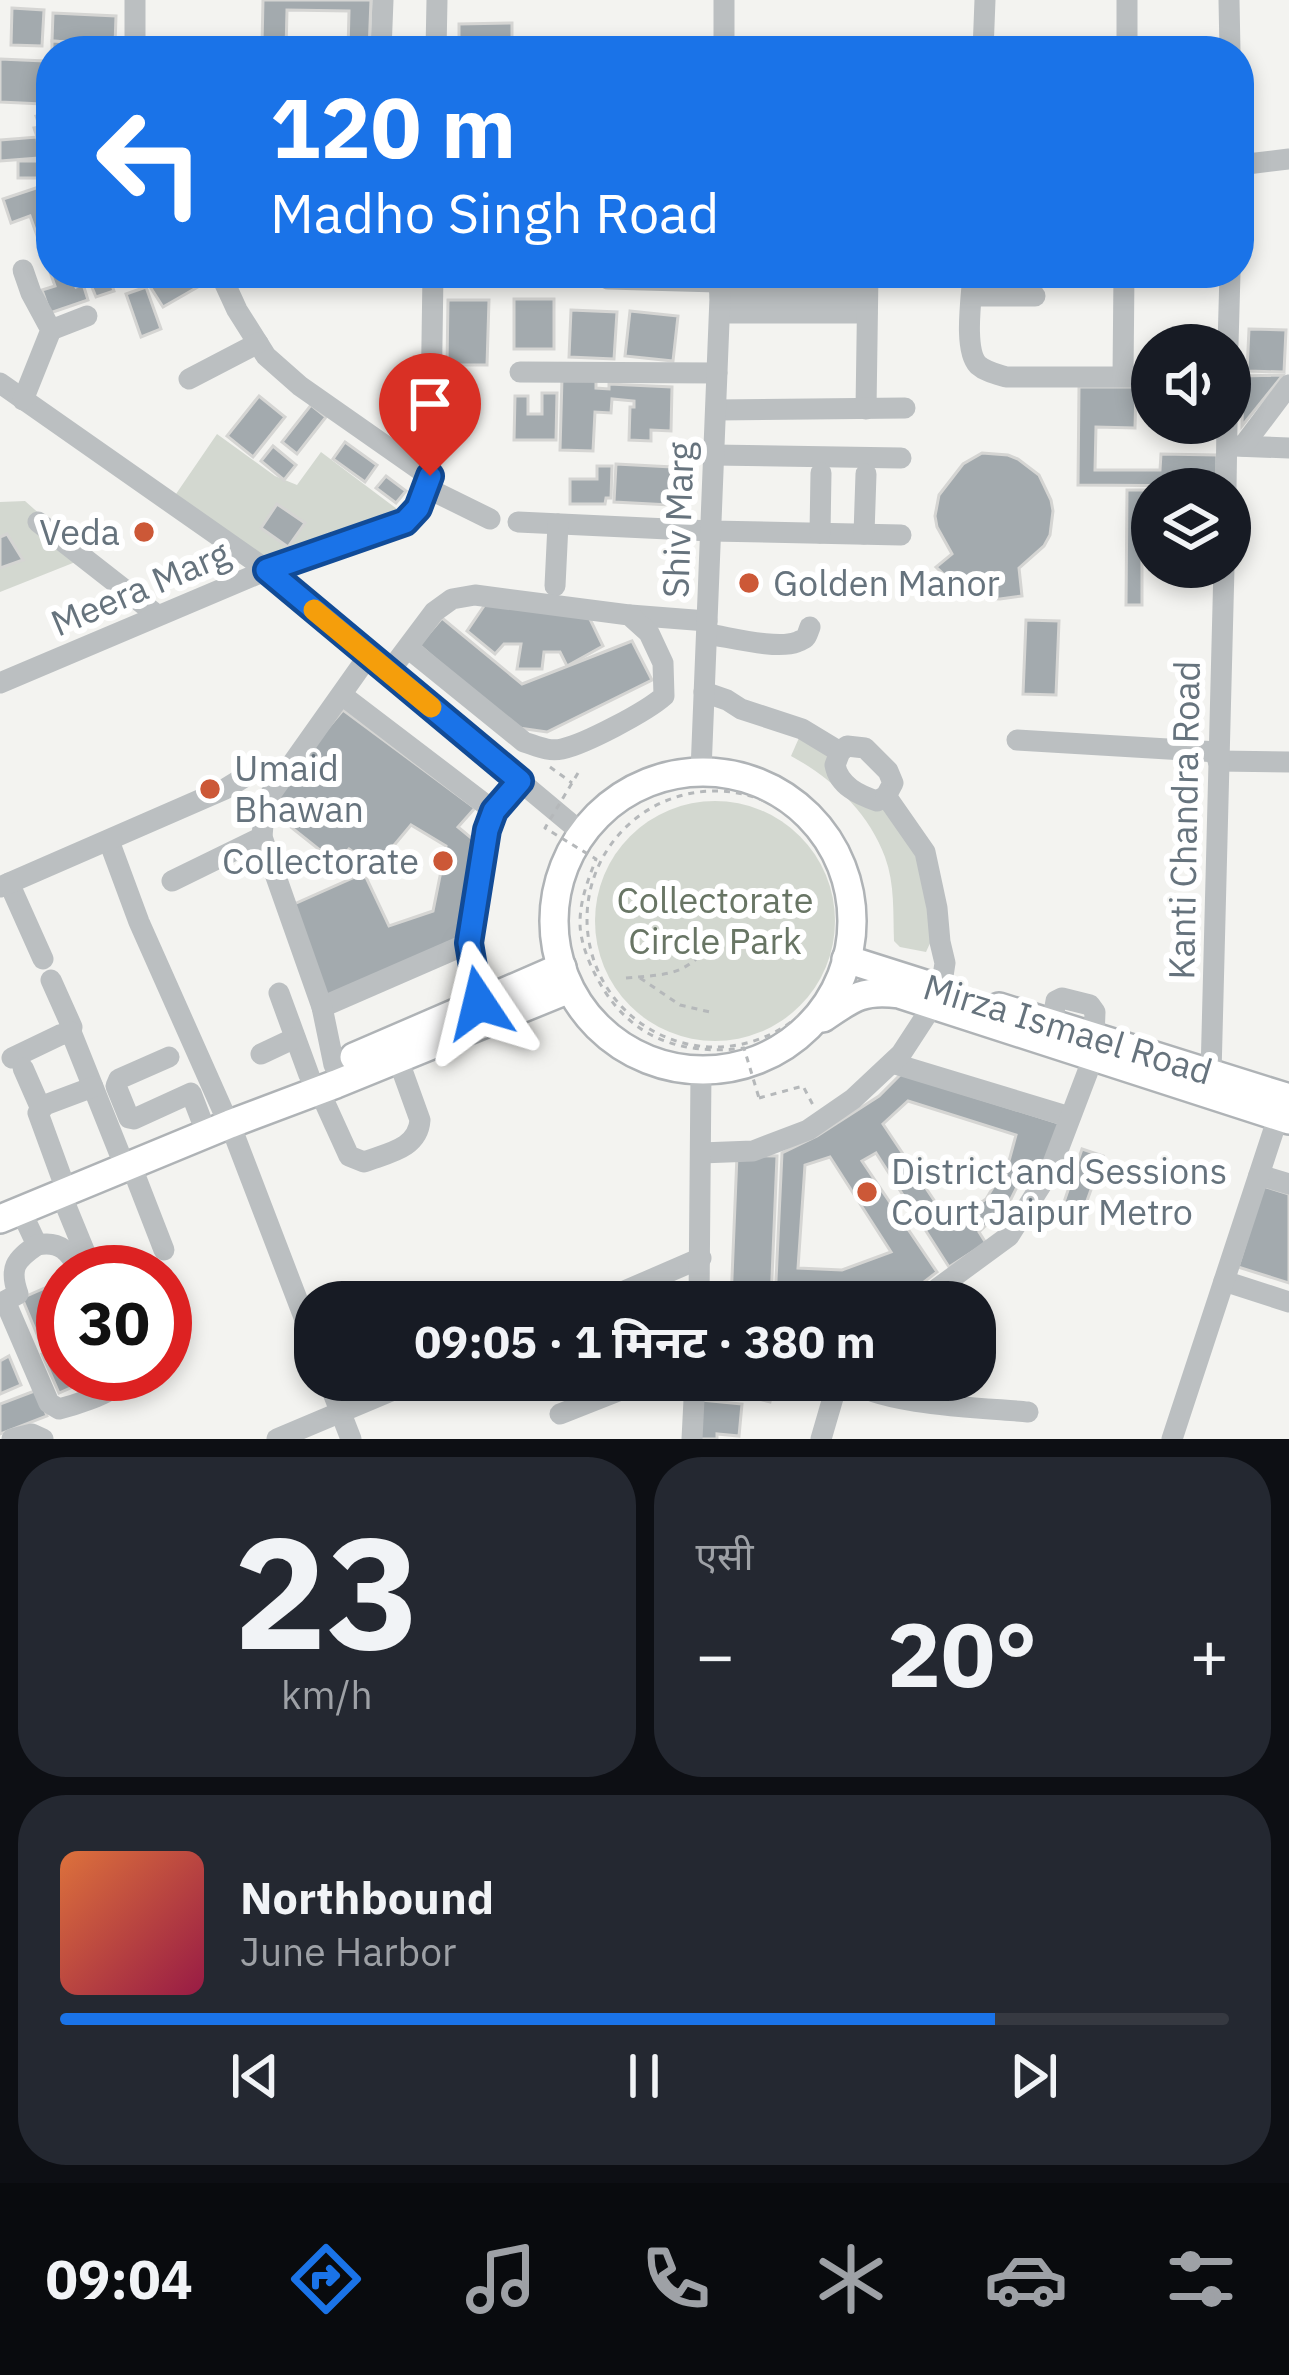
<!DOCTYPE html>
<html lang="hi">
<head>
<meta charset="utf-8">
<style>
  :root { --surface:#171b24; --page:#242831; --text:#f1f3f6; --muted:#9ea1a6; --line:#363941; --accent:#1a73e8 }
  body { margin:0; font-family:"IBM Plex Sans","Noto Sans Devanagari",sans-serif; background:var(--page); color:var(--text); height:100vh; display:flex; flex-direction:column; font-size:45px; white-space:nowrap }
  * { box-sizing:border-box; margin:0 }
  p { font-size:39px; color:var(--muted) }
  .icon { flex:none; width:66px; height:66px; fill:none; stroke:currentColor; stroke-width:2; stroke-linecap:round; stroke-linejoin:round }
  .map { position:relative; height:1439px; overflow:hidden }
  .drawer { display:flex; flex-direction:column; gap:18px; padding:18px; background:#0d0f14; flex:1 }
  .drawer>* { flex:none }
  .top-card { position:absolute; left:36px; top:36px; width:1218px; height:252px; border-radius:48px; box-shadow:0 6px 18px #0003; background:#1a73e8; color:#fff; overflow:hidden }
  .buttons { position:absolute; left:1131px; top:324px; display:grid; gap:24px }
  .buttons a { display:grid; place-items:center; width:120px; height:120px; border-radius:50%; background:var(--surface); box-shadow:0 6px 18px #0003; font-size:60px }
  .speed { position:absolute; left:36px; top:1245px; display:flex; gap:24px; font-size:60px; font-weight:700; text-align:center }
  .speed>* { display:grid; place-content:center; width:156px; height:156px; border-radius:50%; background:var(--surface); box-shadow:0 6px 18px #0003; line-height:1 }
  .speed .limit { border:18px solid #d22; background:#fff; color:#111 }
  .pin { position:absolute; display:grid; place-items:center; width:102px; height:102px; color:#fff; margin:-123px -51px; border-radius:50% 50% 50% 0; rotate:-45deg; box-shadow:0 0 12px #0007 }
  .pin .icon { rotate:45deg }
  .me { position:absolute; width:132px; margin:-66px; rotate:350deg; stroke-linejoin:round; filter:drop-shadow(0 0 9px #0008) }
  .turn { display:flex; align-items:center; gap:42px; height:252px; padding:0 36px; font-size:54px }
  .turn .icon { width:156px; height:156px; stroke-width:2.5 }
  .turn b { display:block; font-size:84px; line-height:102px }
  .big { font-size:90px; font-weight:700; line-height:1.1 }
  .drawer .widget { flex:1; display:flex; flex-direction:column; justify-content:center; gap:18px; min-width:0; padding:0 42px; border-radius:48px; background:var(--page) }
  .drawer .dial { align-items:center; gap:0 }
  .dial b { font-size:156px; line-height:1 }
  .song { display:flex; align-items:center; gap:36px }
  .cover { width:144px; height:144px; border-radius:18px; background:linear-gradient(135deg,hsl(20 70% 55%),hsl(340 70% 35%)) }
  .played { height:12px; border-radius:6px; background:linear-gradient(90deg,var(--accent) 80%,var(--line) 80%) }
  .keys { display:flex; justify-content:space-around; direction:ltr }
  .heat { display:flex; justify-content:space-between; align-items:center; font-size:66px; direction:ltr }
  .drawer .tiles { flex:1; display:grid; gap:18px; grid-template-columns:1fr 1fr }
  .widget:last-child { grid-column:span 2 }
  .trip { position:absolute; left:294px; top:1281px; width:702px; height:120px; border-radius:48px; background:var(--surface); box-shadow:0 6px 18px #0003; font-weight:700; line-height:120px; text-align:center }
  .menu { display:flex; height:192px; justify-content:space-around; align-items:center; background:#090b0e; color:var(--muted) }
  .menu .icon { width:84px; height:84px }
  .menu .current { color:var(--accent) }
  .menu b { font-size:54px; color:var(--text) }
  .map>svg:first-child { display:block }
</style>
</head>
<body>
<div class="map">
<svg width="1289" height="1439" viewBox="0 0 1289 1439">
  <rect width="100%" height="100%" fill="#f3f3f0"/>
  <g fill="#d3d8d0">
    <polygon points="217,434 275,476 297,485 321,452 401,512 267,563 176,494"/>
    <polygon points="25,501 88,557 0,592 0,502"/>
    <path d="M802,731L892,813L920,854L931,941L926,952L900,947L894,941C893,914 895,884 885,857C869,813 832,778 791,756Z"/>
    <circle cx="715" cy="921" r="120"/>
  </g>
  <g fill="#a3aaae" stroke="#d5d5d3" stroke-width="3" fill-rule="evenodd">
    <polygon points="263,0 371,0 369,51 348,51 349,11 287,10 286,51 241,51 241,44 262,45"/>
    <polygon points="12,8 44,10 42,46 11,45"/>
    <polygon points="53,13 116,16 115,45 52,41"/>
    <polygon points="512,23 512,51 459,51 459,24"/>
    <polygon points="52,41 115,45 114,51 52,51"/>
    <polygon points="0,59 45,61 42,104 0,102"/>
    <polygon points="50,113 51,155 39,158 37,137 34,128 40,127 36,116"/>
    <polygon points="37,137 39,158 0,161 0,140"/>
    <polygon points="18,161 41,161 40,178 18,178"/>
    <polygon points="48,184 51,192 51,273 76,273 77,276 73,278 76,287 83,284 88,300 50,313 42,290 55,286 30,216 11,223 3,199"/>
    <polygon points="86,273 108,273 114,291 96,297"/>
    <polygon points="170,273 196,273 203,284 163,307 149,285"/>
    <polygon points="441,273 488,273 487,282 440,281"/>
    <polygon points="146,287 161,329 141,337 126,294"/>
    <rect x="514" y="299" width="40" height="50"/>
    <polygon points="448,300 489,300 487,365 447,365"/>
    <polygon points="571,310 617,312 614,359 569,357"/>
    <polygon points="630,311 678,316 673,361 625,356"/>
    <polygon points="1249,329 1286,330 1284,372 1247,371"/>
    <polygon points="1283,375 1242,426 1243,376"/>
    <polygon points="562,378 596,380 596,388 609,389 609,384 672,387 671,431 651,430 651,441 629,440 630,407 634,407 634,401 612,399 611,413 595,412 593,451 560,450"/>
    <polygon points="1079,387 1136,387 1135,428 1096,427 1095,470 1160,470 1161,454 1217,455 1217,486 1078,485"/>
    <polygon points="542,393 557,393 556,440 514,440 515,396 528,396 528,414 542,414"/>
    <polygon points="259,396 285,417 253,457 227,436"/>
    <polygon points="311,405 326,417 297,454 282,442"/>
    <polygon points="345,442 377,465 365,482 333,459"/>
    <polygon points="273,446 296,465 284,480 261,461"/>
    <polygon points="982,453 1008,455 1018,459 1039,475 1051,500 1053,511 1050,535 1044,546 1019,568 1022,596 1000,599 978,598 959,589 936,567 952,554 937,527 935,516 939,495 963,464"/>
    <polygon points="616,464 672,467 670,505 614,502"/>
    <polygon points="597,466 612,466 611,498 606,498 605,504 570,504 570,479 597,479"/>
    <polygon points="386,476 406,491 396,503 376,488"/>
    <polygon points="1127,490 1150,490 1150,515 1142,515 1142,605 1126,605"/>
    <polygon points="277,504 305,523 288,547 261,528"/>
    <polygon points="7,534 23,560 0,568 0,537"/>
    <polygon points="486,603 589,617 603,646 567,666 560,652 544,652 542,669 517,669 521,644 504,644 495,654 467,631"/>
    <polygon points="442,618 522,684 632,641 652,680 547,732 512,727 419,645"/>
    <polygon points="1026,620 1059,621 1056,695 1023,694"/>
    <polygon points="343,710 475,808 458,827 475,841 459,938 326,997 292,905 364,873 389,926 433,911 446,846 411,825 375,868 349,849 336,863 272,812 282,800 273,793"/>
    <path d="M901,1074L1062,1124L1049,1168L1029,1163L1009,1203L979,1232L986,1243L949,1267L876,1153L862,1161L937,1272L901,1300L891,1287L868,1300L853,1302H775L782,1153L817,1136L879,1096ZM908,1101L1016,1135L1009,1161L986,1199L950,1224L883,1124ZM830,1157L891,1252L842,1270L798,1268L805,1165Z"/>
    <polygon points="1082,1149 1103,1156 1083,1212 1063,1205"/>
    <polygon points="737,1155 777,1156 771,1302 731,1302"/>
    <polygon points="1263,1186 1289,1194 1289,1283 1238,1267"/>
    <polygon points="63,1280 63,1329 39,1339 22,1298"/>
    <polygon points="63,1345 63,1374 102,1374 59,1393 42,1354"/>
    <polygon points="9,1356 21,1385 0,1394 0,1361"/>
    <polygon points="732,1380 775,1381 770,1402 729,1391"/>
    <polygon points="37,1390 47,1416 0,1434 0,1404"/>
    <polygon points="701,1400 742,1404 739,1436 717,1434 717,1439 697,1439"/>
  </g>
  <g fill="none" stroke-linecap="round" stroke-linejoin="round">
    <defs>
      <g id="major">
        <circle cx="703" cy="921" r="149"/>
        <polyline points="846,959 928,985"/>
        <polyline points="999,1007 1289,1098"/>
        <path d="M823,1018C852,998 863,989 899,994L1289,1120"/>
        <polyline points="354,1057 562,967"/>
        <polyline points="0,1219 230,1124 336,1084 567,990"/>
      </g>
    </defs>
    <use href="#major" stroke="#afb3b6" stroke-width="32"/>
    <g stroke="#b5b8ba" stroke-width="3" stroke-dasharray="6 6" stroke-linecap="butt">
      <polyline points="550,767 572,783"/>
      <circle cx="715" cy="919" r="128"/>
      <path d="M626,978C667,974 684,977 711,943"/>
      <polyline points="640,978 680,1005 714,1013"/>
      <polyline points="759,1098 803,1086 814,1107"/>
    </g>
    <g stroke="#bbbfc1" stroke-width="21">
      <polyline points="1229,0 1230,51"/>
      <polyline points="135,51 135,0"/>
      <polyline points="381,51 383,0"/>
      <polyline points="436,51 437,0"/>
      <polyline points="724,51 724,0"/>
      <polyline points="983,51 985,0"/>
      <polyline points="1127,51 1127,0"/>
      <polyline points="1239,165 1289,159"/>
      <polyline points="220,273 237,310 266,356 300,386 430,477"/>
      <polyline points="597,273 608,279 717,282"/>
      <path d="M973,273C972,295 963,349 978,365C986,372 996,374 1006,377H1152"/>
      <polyline points="972,296 1035,296"/>
      <polyline points="720,297 867,298"/>
      <polyline points="720,313 867,313"/>
      <polyline points="51,330 87,316"/>
      <polyline points="1228,345 1230,273"/>
      <polyline points="520,372 717,373"/>
      <polyline points="1123,376 1124,273"/>
      <polyline points="189,379 258,343"/>
      <polyline points="0,383 267,570 582,833"/>
      <polyline points="23,400 51,330 31,293 23,270"/>
      <polyline points="866,409 868,273"/>
      <polyline points="716,410 905,408"/>
      <polyline points="1234,446 1289,448"/>
      <polyline points="1243,446 1289,385"/>
      <polyline points="714,455 901,458"/>
      <polyline points="427,488 490,519"/>
      <polyline points="1226,489 1227,423"/>
      <polyline points="38,522 157,615"/>
      <polyline points="518,522 711,531 901,535"/>
      <polyline points="820,533 821,473"/>
      <polyline points="864,534 866,474"/>
      <polyline points="555,586 558,524"/>
      <polyline points="630,615 707,621"/>
      <path d="M707,634C729,637 777,650 797,642C808,638 806,637 810,627"/>
      <path d="M389,672L434,612L452,599L475,595L629,615L649,633L663,663L664,696C646,712 585,744 562,749C548,752 537,746 524,742L408,648"/>
      <polyline points="0,683 267,570 405,522 418,508 430,477 433,273"/>
      <polyline points="704,692 727,700 741,709 802,729 840,752"/>
      <polyline points="342,695 494,811"/>
      <polyline points="1017,740 1218,752"/>
      <path d="M847,746L865,748L888,771L893,783L886,796L877,801C859,795 839,786 835,765L840,752Z"/>
      <polyline points="1218,761 1289,762"/>
      <polyline points="701,771 720,297 718,273"/>
      <polyline points="886,796 925,852 937,908 940,942 945,963 941,989"/>
      <polyline points="109,841 139,922 223,1111"/>
      <polyline points="172,881 262,837"/>
      <polyline points="9,883 43,959"/>
      <polyline points="0,887 225,789 259,768"/>
      <polyline points="51,980 72,1027 71,1032"/>
      <polyline points="279,993 309,1075"/>
      <polyline points="479,1003 469,943 487,829 494,811 520,781"/>
      <polyline points="322,1007 469,943"/>
      <polyline points="1052,1024 1056,1001 1062,998 1090,1005 1095,1012 1094,1037"/>
      <polyline points="261,1054 295,1038"/>
      <polyline points="169,1057 119,1079 116,1086 129,1118 134,1119 191,1093 201,1119"/>
      <polyline points="12,1058 60,1035 71,1032 119,1152"/>
      <polyline points="892,1063 1070,1117"/>
      <polyline points="334,1065 322,1007 262,837 264,812 270,795 369,655"/>
      <polyline points="23,1068 41,1109"/>
      <polyline points="1211,1074 1224,567"/>
      <path d="M319,1090L349,1156L364,1162C387,1153 418,1149 420,1120L398,1059"/>
      <polyline points="230,1124 315,1346"/>
      <polyline points="701,1153 753,1151 808,1130 853,1099 901,1054 933,1005"/>
      <polyline points="131,1165 164,1250"/>
      <polyline points="1259,1175 1289,1184"/>
      <polyline points="61,1176 38,1113 45,1105 93,1087"/>
      <polyline points="61,1194 93,1272"/>
      <path d="M21,1211L37,1245C15,1260 9,1268 18,1294L5,1301L49,1403L59,1409C71,1406 111,1394 117,1384C119,1381 119,1377 119,1374"/>
      <path d="M37,1245C60,1240 70,1252 80,1272"/>
      <polyline points="1224,1281 1289,1302"/>
      <polyline points="599,1302 701,1258"/>
      <polyline points="699,1302 701,1071"/>
      <polyline points="915,1302 930,1294 1009,1236 1050,1171 1093,1058"/>
      <polyline points="328,1380 351,1439"/>
      <path d="M851,1380C878,1405 988,1408 1028,1412"/>
      <polyline points="560,1414 646,1380"/>
      <polyline points="12,1439 32,1434 43,1439"/>
      <polyline points="277,1439 417,1380"/>
      <polyline points="692,1439 695,1380"/>
      <polyline points="821,1439 837,1384"/>
      <polyline points="1172,1439 1278,1117"/>
    </g>
    <use href="#major" stroke="#fff" stroke-width="27"/>
    <path stroke="#b5b8ba" stroke-width="3" stroke-dasharray="6 6" stroke-linecap="butt" d="M578,773L545,828L596,859C588,880 580,900 580,923C580,940 588,961 596,976C627,1037 679,1056 744,1048L759,1098"/>
  </g>
  <g fill="none" stroke-linecap="round" stroke-linejoin="round">
    <defs>
      <polyline id="route" points="430,476 418,508 405,522 267,570 520,781 494,811 487,830 469,943 479,1003"/>
    </defs>
    <use href="#route" stroke="#114b97" stroke-width="30"/>
    <use href="#route" stroke="#1a73e8" stroke-width="21"/>
    <polyline stroke="#f59e0b" stroke-width="21" points="314,610 431,707"/>
  </g>
  <g fill="#cc5837" stroke="#fff" stroke-width="4.5">
    <circle cx="144" cy="532" r="12"/>
    <circle cx="749" cy="583" r="12"/>
    <circle cx="210" cy="789" r="12"/>
    <circle cx="443" cy="861" r="12"/>
    <circle cx="867" cy="1192" r="12"/>
  </g>
  <g text-anchor="middle" stroke-width="12" stroke-linejoin="round" paint-order="stroke">
    <g font-size="36" fill="#66737d" stroke="#fff">
      <text transform="translate(678 520) rotate(-88)" y="13">Shiv Marg</text>
      <text transform="translate(140 588) rotate(-23)" y="13">Meera Marg</text>
      <text transform="translate(1184 820) rotate(-89)" y="13">Kanti Chandra Road</text>
      <text transform="translate(1068 1029) rotate(17)" y="13">Mirza Ismael Road</text>
    </g>
    <g font-size="36" fill="#66737d" stroke="#fff" text-anchor="start">
      <text x="120" y="545" text-anchor="end">Veda</text>
      <text x="773" y="596">Golden Manor</text>
      <text x="234" y="781">Umaid<tspan x="234" dy="41">Bhawan</tspan></text>
      <text x="419" y="874" text-anchor="end">Collectorate</text>
      <text x="891" y="1184">District and Sessions<tspan x="891" dy="41">Court Jaipur Metro</tspan></text>
    </g>
    <g font-size="36" fill="#687564" stroke="#fff">
      <text x="715" y="913">Collectorate<tspan x="715" dy="41">Circle Park</tspan></text>
    </g>
  </g>
</svg>
<div class="buttons">
<a><svg class="icon" aria-label="sound" viewBox="0 0 24 24"><path d="M4 9h4l5-4v14l-5-4H4zM17 9q2 3 0 6"/></svg></a>
<a><svg class="icon" aria-label="layers" viewBox="0 0 24 24"><path d="M12 4l9 5-9 5-9-5zM3 14l9 5 9-5"/></svg></a>
</div>
<div class="speed"><div class="limit">30</div></div>
<div class="pin" style="left:430px;top:476px;background:#d93025"><svg class="icon" aria-label="arrive" viewBox="0 0 24 24"><path d="M6 21V4h12l-3 4 3 4H6"/></svg></div>
<svg class="me" style="left:479px;top:1003px" viewBox="-20 -20 40 40"><path d="M0-17L14 15 0 8-14 15z" fill="#1a73e8" stroke="#fff" stroke-width="4"/></svg>
<div class="trip">09:05 · 1 मिनट · 380 m</div>
<div class="top-card">
<div class="turn"><svg class="icon" aria-label="left" viewBox="0 0 24 24"><path d="M17 20v-9H6M10 6l-5 5 5 5"/></svg><div><b>120 m</b>Madho Singh Road</div></div>
</div>
</div>
<section class="drawer">
<div class="tiles">
<div class="widget dial"><b>23</b><p>km/h</p></div>
<div class="widget"><p>एसी</p>
<div class="heat"><a>−</a><b class="big">20°</b><a>+</a></div>
</div>
<div class="widget">
<div class="song"><i class="cover"></i><div><b>Northbound</b><p>June Harbor</p></div></div>
<div class="played"></div>
<div class="keys"><svg class="icon" aria-label="previous" viewBox="0 0 24 24"><path d="M18 5L8 12l10 7zM5 5v14"/></svg><svg class="icon" aria-label="pause" viewBox="0 0 24 24"><path d="M8 5v14M16 5v14"/></svg><svg class="icon" aria-label="next" viewBox="0 0 24 24"><path d="M6 5l10 7-10 7zM19 5v14"/></svg></div>
</div>
</div>
</section>
<nav class="menu">
<b>09:04</b>
<svg class="icon current" aria-label="directions" viewBox="0 0 24 24"><path d="M12 3l9 9-9 9-9-9zM9 14v-3h6M13 9l2 2-2 2"/></svg>
<svg class="icon" aria-label="music" viewBox="0 0 24 24"><path d="M9 18V5l10-2v13"/><circle cx="6" cy="18" r="3"/><circle cx="16" cy="16" r="3"/></svg>
<svg class="icon" aria-label="phone" viewBox="0 0 24 24"><path d="M5 4h4l2 5-3 2q2 4 5 5l2-3 5 2v4C11 20 4 13 5 4z"/></svg>
<svg class="icon" aria-label="climate" viewBox="0 0 24 24"><path d="M12 3v18M4 7l16 10M4 17L20 7"/></svg>
<svg class="icon" aria-label="car" viewBox="0 0 24 24"><path d="M5 17H2v-5l4-1 3-4h7l3 4 3 1v5h-3M9 17h6M6 11h13"/><circle cx="7" cy="17" r="2"/><circle cx="17" cy="17" r="2"/></svg>
<svg class="icon" aria-label="filters" viewBox="0 0 24 24"><path d="M4 7h16M4 17h16"/><circle cx="9" cy="7" r="2"/><circle cx="15" cy="17" r="2"/></svg>
</nav>
</body>
</html>
